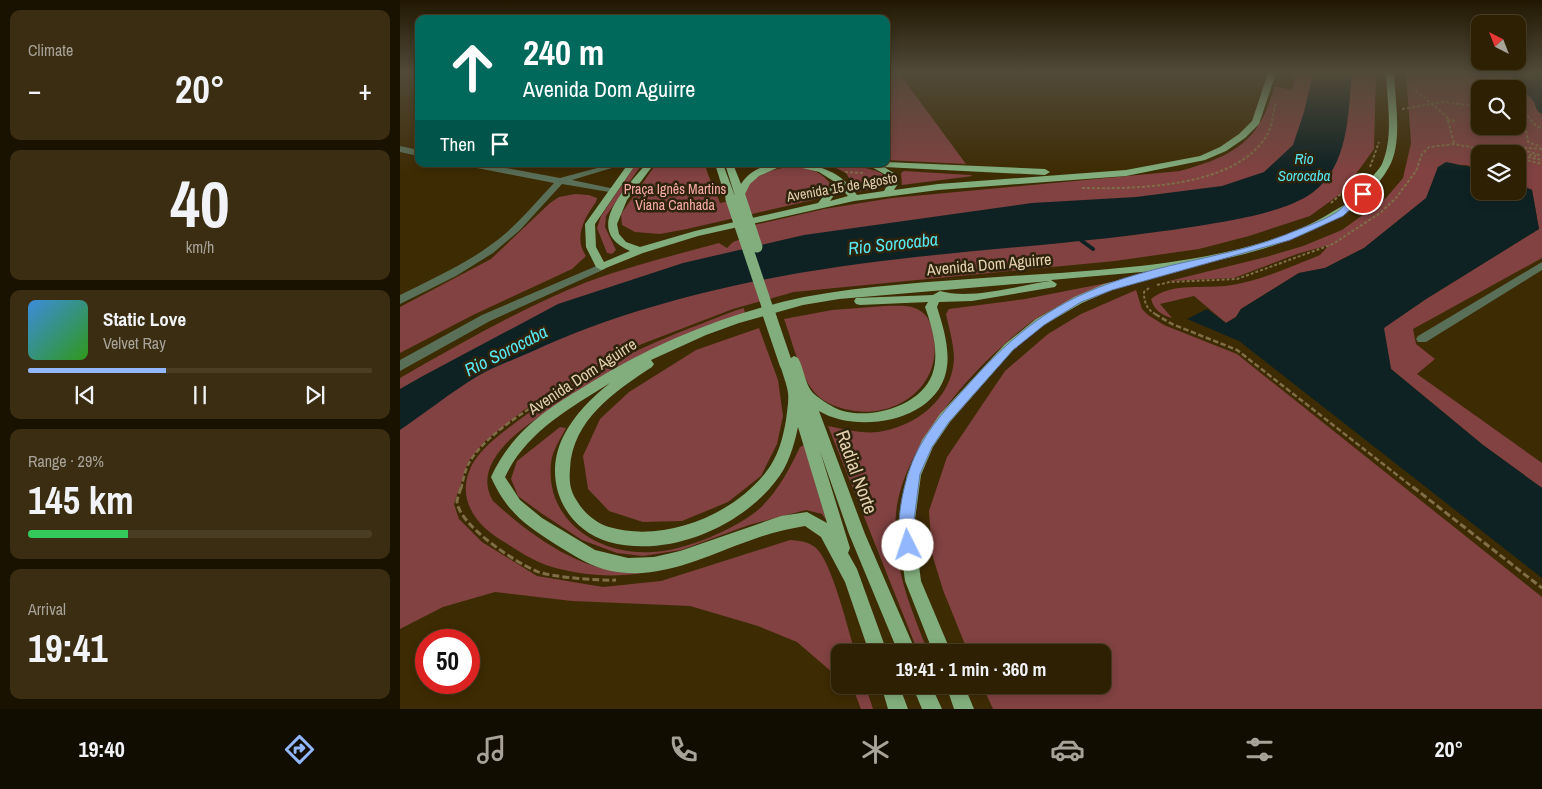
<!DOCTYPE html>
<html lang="en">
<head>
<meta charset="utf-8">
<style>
  :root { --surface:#2e2002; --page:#3a2d11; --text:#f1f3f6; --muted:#a7a399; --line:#493e24; --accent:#92b7fd }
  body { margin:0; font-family:"Archivo Narrow",sans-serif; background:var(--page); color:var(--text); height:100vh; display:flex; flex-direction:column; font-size:19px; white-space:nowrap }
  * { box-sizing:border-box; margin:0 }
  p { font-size:16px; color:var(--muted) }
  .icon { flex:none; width:28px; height:28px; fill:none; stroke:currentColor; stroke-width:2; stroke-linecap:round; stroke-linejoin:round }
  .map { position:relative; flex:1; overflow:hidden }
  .sheet { display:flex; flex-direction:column; gap:10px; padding:10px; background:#191201; width:400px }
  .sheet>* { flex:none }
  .banner { position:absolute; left:15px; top:15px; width:475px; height:152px; border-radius:10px; box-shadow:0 2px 8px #0003,0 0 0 1px var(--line); background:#00695c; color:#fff; overflow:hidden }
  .needle { width:32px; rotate:318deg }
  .buttons { position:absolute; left:1071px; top:15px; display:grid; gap:10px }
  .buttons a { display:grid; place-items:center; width:55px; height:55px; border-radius:10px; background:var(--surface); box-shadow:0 2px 8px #0003,0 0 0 1px var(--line); font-size:25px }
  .speed { position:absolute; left:15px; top:629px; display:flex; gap:10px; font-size:25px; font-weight:700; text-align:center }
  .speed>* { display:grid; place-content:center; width:65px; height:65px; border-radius:50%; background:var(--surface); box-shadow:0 2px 8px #0003,0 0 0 1px var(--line); line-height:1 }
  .speed .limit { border:8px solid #d22; background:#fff; color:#111 }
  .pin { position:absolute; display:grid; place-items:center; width:42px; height:42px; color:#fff; margin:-21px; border:2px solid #fff; border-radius:50%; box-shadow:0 1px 5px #0007 }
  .me { position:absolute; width:55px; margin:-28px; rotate:356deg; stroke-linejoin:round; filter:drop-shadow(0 0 4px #0008) }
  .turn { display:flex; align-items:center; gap:18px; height:105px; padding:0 25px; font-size:22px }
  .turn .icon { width:65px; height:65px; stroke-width:2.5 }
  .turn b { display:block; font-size:35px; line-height:42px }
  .then { display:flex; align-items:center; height:48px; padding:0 25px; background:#0003; gap:10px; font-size:19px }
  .big { font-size:38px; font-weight:800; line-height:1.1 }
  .sheet .tile { flex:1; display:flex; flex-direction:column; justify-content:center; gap:8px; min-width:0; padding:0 18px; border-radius:10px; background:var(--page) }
  .sheet .dial { align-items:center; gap:0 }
  .dial b { font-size:65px; line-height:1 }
  .song { display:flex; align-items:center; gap:15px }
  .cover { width:60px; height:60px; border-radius:8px; background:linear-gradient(135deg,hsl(210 70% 55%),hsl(110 70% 35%)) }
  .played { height:5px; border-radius:2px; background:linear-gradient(90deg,var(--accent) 40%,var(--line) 40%) }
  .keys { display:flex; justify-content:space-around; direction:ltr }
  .heat { display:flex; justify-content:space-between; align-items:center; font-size:28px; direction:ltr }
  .charge { height:8px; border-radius:4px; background:linear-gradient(90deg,#34c759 29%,var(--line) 0) }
  .trip { position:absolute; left:431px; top:644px; width:280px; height:50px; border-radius:10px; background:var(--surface); box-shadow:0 2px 8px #0003,0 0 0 1px var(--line); font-weight:800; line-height:50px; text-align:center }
  .dock { display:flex; height:80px; justify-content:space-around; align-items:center; background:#120d01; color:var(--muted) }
  .dock .icon { width:35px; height:35px }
  .dock .active { color:var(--accent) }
  .dock b { font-size:22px; color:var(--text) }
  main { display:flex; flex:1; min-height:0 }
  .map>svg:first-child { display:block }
</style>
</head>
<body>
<main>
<section class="sheet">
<div class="tile"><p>Climate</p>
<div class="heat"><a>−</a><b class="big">20°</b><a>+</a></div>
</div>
<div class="tile dial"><b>40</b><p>km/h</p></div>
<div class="tile">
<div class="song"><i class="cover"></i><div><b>Static Love</b><p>Velvet Ray</p></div></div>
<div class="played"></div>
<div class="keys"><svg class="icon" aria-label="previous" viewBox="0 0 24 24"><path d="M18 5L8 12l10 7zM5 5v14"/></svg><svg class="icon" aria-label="pause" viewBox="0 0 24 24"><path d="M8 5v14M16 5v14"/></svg><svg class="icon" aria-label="next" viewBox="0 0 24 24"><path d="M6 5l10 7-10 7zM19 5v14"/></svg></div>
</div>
<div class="tile"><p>Range · 29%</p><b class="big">145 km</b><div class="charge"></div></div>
<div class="tile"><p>Arrival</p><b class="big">19:41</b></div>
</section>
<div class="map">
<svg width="1142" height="709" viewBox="0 0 1142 709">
  <rect width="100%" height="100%" fill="#3d2b03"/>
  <g fill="#814241" fill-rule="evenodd">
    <polygon points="486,73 499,73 566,164 486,160"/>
    <path d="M896,73H976L974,149L943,192L910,216L849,236L799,249L715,261L394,292L333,309L242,344L175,378L124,410L84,442L68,462L54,504L59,519L82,542L137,576L203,587L261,581L390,540C400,541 408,541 416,548C432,562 448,630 455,652H440V679L397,642L358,626L290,606L172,601L95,592L43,607L0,629V378C61,343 122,308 187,282C230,266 275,255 319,243L327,248L333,242L356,234L354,225L424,209L492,198L780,171C812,162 846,151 862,119C868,109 871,97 875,86L892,90Z"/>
    <path d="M1006,73H1142V258L1013,329L1016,344L1035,359L1017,374L1142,463V488L1083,445L991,369L983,328L1026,299L1139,229L1132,190L1118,184V154H1080V169L1066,165L1038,167L1027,198L964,248L925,268L899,273L841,309L836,317L826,323L794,296L760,304L772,318C761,315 754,310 751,299C773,281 805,290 832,285C862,280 892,266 920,255L929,245L897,254L834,278L769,281L866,257L903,246L942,230L986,198L1003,178L1011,143ZM1080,89H1118V126H1080Z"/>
    <polygon points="236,164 242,164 206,216 205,227 216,250 212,254 207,253 197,228 201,216"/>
    <path d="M256,164H305C308,178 315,189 320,203L344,198V188C364,165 413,156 432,186L417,199L287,229L260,234L235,232L222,225L221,214Z"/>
    <path d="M430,165C448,167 475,165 488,178L487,186L457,192L446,173Z"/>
    <polygon points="504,171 570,175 573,176 502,185 501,173"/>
    <path d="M175,194L189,195L197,198L196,202C185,217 173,237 186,256L172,269L73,315L0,353V307L91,259L150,203L159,197Z"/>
    <path d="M722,280C688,293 650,306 621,330C571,370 502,448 496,514C491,563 511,608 528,652H518L428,426C443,429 462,434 478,432C515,427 552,399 554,359C554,345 549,328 546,314L549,309L625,299Z"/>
    <polygon points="736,290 742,309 748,315 764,325 837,354 1142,597 1142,709 593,709 582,685 702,685 702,652 568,652 543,590 532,554 529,511 547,457 605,371 648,334 681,314"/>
    <path d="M485,306C498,306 512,304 522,312C531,319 532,328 534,339C541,385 499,417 455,411C441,409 425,404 415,393C400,376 392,340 384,319L432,310Z"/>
    <path d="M344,308L345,314C307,330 267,344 229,362C207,373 188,386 167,399C137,418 67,457 93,501C135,539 185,575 243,573C212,578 176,575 146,565C132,560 118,551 106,543C75,526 54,497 73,463C82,448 98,436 111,426C166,384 226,353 290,328C308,322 325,313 344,308Z"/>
    <polygon points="359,328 378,380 383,416 377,444 361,476 328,502 282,521 243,522 209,511 188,489 183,456 200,419 229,392 296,350"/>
    <path d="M160,427L166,428C161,438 152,451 151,463C145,521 199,556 253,552C283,551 334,530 358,510C377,493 389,470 400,447L404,445L426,520L422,514L406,510L349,525L281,550L243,556L217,553L182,540L141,513L118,496L111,479L117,461Z"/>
    <polygon points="447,685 465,685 473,709 461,709 454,691"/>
  </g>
  <g fill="#0f2223">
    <path d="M913,73H952C948,114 949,166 912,193C886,212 830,221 798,226C704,241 610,247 516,257C386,271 250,297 131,352C113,360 93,367 76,377C50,393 25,413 0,430V389L21,377L158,304L283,263L404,235L632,203L736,197L822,186L864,172L893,145L904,112Z"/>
    <path d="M1113,73H1142V114C1134,110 1137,104 1131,98C1124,90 1117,87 1112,78Z"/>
    <polygon points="1046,162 1080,169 1080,191 1118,191 1118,184 1132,190 1139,229 1026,299 984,328 991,369 1083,445 1142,488 1142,578 839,341 787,319 807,309 826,323 836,317 841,309 899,273 925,268 964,248 1026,198 1038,167"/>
  </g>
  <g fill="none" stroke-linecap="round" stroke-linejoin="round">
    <polyline stroke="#0f2223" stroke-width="4" points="678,238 693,249"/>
    <g stroke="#806e48" stroke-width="2" stroke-dasharray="3 2" stroke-linecap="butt">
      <polyline points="1083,73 1102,74"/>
      <polyline points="1093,73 1091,80 1098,89"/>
      <polyline points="1102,74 1100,82 1104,89"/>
      <polyline points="1012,87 1047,117 1054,143"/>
      <polyline points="1118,104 1134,124 1142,129"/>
      <polyline points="1002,109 1043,102 1080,107"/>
      <polyline points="1118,113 1124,119 1128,142 1141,147"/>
      <polyline points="1047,120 1057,121"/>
      <polyline points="1110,126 1126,129"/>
      <polyline points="1142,149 1115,147 1142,156"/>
      <polyline points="1114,154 1112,152 1136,156"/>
      <polyline points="1118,155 1142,160"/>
      <polyline points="1118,158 1142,164"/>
      <polyline points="970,167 979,142"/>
      <polyline points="445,172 465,173"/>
      <path d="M682,188C736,189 836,188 867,135C873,125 873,113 876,102"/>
      <polyline points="931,203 962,175"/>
      <polyline points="757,285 770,282 837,279 933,244 980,213 996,198 1016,171 1022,154 1029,147 1054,144 1108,154"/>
      <path d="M749,288L744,292C744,303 747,310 757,315"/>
    </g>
    <g stroke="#806e48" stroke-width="2.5" stroke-dasharray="5.5 2.5" stroke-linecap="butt">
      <polyline points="755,314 772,324 837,350 1015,489"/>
      <path d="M61,489C63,481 65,470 69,463C89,427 159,391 195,370"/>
    </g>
    <g stroke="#806e48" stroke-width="3" stroke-dasharray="7 3" stroke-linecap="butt">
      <path d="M61,487C60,492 57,498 57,502C60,526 115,562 136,571C149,577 201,581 216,580"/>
      <polyline points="1013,487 1142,588"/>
    </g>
    <g fill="#5a6f57" fill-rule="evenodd">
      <polygon points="0,146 19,150 19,156 0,152"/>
      <path d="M68,164H85L160,178L212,164H225L172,180L215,189V193L162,184L120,230L93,253L56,276L0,304V295C36,277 75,260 106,233C123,218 138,200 154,183L72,167Z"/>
      <polygon points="1142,262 1142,270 1026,342 1018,342 1016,339 1018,336"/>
      <polygon points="201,264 206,267 205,269 90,321 0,371 0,360 82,315"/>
    </g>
    <g fill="#82ae7d" fill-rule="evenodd">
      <path d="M868,73H876L859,124L845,138L826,151L805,160L726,176L538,190L454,201L298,236L243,253L201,270L196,267L186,247L185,224L228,164H236L195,224L196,247L204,262L230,251C182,230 225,189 246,164H254L227,200L217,224L219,234L226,242L240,247L295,231L418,203L435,182L419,172L394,166L393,164C420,164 441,172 457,195L484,191L489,182L488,176L466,164H486V162L645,169L650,172L645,175L484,167L497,175L499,182L494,190L538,184L726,170L800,156L820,147L839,134L852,121ZM440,187L448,196L430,201Z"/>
      <path d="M986,73H994C995,100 1003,143 989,167C951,237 826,262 753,271L758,274L757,276L712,290L682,303L644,325L613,350L550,422L533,447L521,475L514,527L521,581L551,652H533L505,581L498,527L507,475L522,440L540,414L605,344L636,319L674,297L704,284L753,271L651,280L657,284L655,287L572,301L539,302L537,307C543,326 551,351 546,372C535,422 457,434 419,411L465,534L516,652H498L449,534L420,451L450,548L448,553L457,569L487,652H469L445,582L421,537L405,526C389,529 373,532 357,538C306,555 258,584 203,569C186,564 170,553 155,544C125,525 106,511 91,477C113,430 147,409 190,383C256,342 329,313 404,297C467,285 533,282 597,277C698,270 846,266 932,212C940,207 949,203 955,197C960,193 964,186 969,181C973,175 979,170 982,164C994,137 987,101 986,73ZM650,281C617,286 570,300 540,291L533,295L456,298L454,301L456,304L460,305L528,302L525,307C532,326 540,355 532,375C520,406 473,419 443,411C433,408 421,400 413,393C405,385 404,368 398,358L394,356L388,360L382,361L380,364C382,373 387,384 388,393C389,401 387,411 386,420C383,438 378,457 366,472C332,516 263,543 209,527C196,523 184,513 177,501C170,491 169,481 170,469C172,420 215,391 252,367L254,364L251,360L306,335L339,323L403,305L439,299ZM210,383C191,398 174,415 163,437C142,480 164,529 209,542C267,558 339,528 375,482C388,467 394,446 398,427L427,523L407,512L381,516L280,551L254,557L228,558L195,550L142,518L120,500L105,477C126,432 170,408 210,383Z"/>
      <polygon points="315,164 323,164 336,199 334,201 328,201 326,199"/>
      <path d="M325,164H333L341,184C351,168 368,163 386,164L359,176L350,184L343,198L340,199L335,196Z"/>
      <polygon points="481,685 499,685 508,709 488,709"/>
      <polygon points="512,685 531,685 542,709 522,709"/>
      <polygon points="546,685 564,685 574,709 554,709"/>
    </g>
    <g stroke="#82ae7d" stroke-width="11">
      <polyline points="340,196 357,247"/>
      <polyline points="331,199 370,315"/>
    </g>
    <polyline stroke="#82ae7d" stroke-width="13" points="369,314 386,364"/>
  </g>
  <linearGradient id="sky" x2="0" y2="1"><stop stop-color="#221802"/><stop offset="0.42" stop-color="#514a39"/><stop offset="1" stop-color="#514a39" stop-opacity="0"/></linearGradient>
  <rect width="1142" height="172" fill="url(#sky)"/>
  <path fill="#92b7fd" stroke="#5f77a4" d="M963,191L966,192V195L943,216L890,240L712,290L681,302L644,325L613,350L549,422L532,447L520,474L513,528L515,545L513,550L508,552L503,550C493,527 504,481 514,458C528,426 552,403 575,377C625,323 664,296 735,275C784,260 837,254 885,235C901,228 922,222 937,212C946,206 953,194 963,191Z"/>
  <g text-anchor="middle" stroke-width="5" stroke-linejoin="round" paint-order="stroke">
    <g font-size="14" fill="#e4d1af" stroke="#2e230c">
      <text transform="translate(442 187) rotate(-10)" y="5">Avenida 15 de Agosto</text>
    </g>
    <g font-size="14" fill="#f9aca9" stroke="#2e230c">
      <text x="275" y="194">Praça Ignês Martins<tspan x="275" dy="16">Viana Canhada</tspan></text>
    </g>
    <g font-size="15" font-style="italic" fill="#57e7f1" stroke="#2e230c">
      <text x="904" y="164">Rio<tspan x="904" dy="17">Sorocaba</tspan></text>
    </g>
    <g font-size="16" fill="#e4d1af" stroke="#2e230c">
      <text transform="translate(589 264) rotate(-5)" y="6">Avenida Dom Aguirre</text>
      <text transform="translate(182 376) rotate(-33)" y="6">Avenida Dom Aguirre</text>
    </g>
    <g font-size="18" font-style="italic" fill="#57e7f1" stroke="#2e230c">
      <text transform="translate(493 244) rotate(-6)" y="6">Rio Sorocaba</text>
      <text transform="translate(106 351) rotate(-27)" y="6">Rio Sorocaba</text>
    </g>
    <g font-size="19" fill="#e4d1af" stroke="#2e230c">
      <text transform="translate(457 472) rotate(70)" y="7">Radial Norte</text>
    </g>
  </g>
</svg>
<div class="buttons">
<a><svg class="needle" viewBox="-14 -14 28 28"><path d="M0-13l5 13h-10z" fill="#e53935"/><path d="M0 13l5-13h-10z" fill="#a7a399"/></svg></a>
<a><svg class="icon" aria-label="search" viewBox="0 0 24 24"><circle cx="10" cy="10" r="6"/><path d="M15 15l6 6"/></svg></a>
<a><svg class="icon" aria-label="layers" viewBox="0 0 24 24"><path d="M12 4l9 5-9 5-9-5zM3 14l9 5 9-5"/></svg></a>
</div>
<div class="speed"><div class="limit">50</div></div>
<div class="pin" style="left:963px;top:194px;background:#d93025"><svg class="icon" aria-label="arrive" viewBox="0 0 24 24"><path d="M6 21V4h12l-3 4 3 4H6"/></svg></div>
<svg class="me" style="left:508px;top:545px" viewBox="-20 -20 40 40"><circle r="19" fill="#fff"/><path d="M0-13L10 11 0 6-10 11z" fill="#92b7fd"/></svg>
<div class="trip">19:41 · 1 min · 360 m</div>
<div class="banner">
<div class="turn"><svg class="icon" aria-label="ahead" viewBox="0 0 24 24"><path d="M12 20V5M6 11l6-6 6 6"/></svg><div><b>240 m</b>Avenida Dom Aguirre</div></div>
<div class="then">Then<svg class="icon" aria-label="arrive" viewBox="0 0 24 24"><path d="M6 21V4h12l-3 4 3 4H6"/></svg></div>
</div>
</div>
</main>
<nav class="dock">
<b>19:40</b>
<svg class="icon active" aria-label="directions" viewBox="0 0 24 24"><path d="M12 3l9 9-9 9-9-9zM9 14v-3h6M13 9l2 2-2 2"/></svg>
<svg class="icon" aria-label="music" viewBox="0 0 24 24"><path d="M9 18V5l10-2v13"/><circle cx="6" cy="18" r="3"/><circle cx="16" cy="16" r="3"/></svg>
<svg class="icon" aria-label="phone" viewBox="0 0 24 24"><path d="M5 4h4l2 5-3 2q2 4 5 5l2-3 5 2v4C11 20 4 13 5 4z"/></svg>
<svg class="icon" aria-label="climate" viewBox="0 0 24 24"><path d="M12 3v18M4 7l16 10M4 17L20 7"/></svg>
<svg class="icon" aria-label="car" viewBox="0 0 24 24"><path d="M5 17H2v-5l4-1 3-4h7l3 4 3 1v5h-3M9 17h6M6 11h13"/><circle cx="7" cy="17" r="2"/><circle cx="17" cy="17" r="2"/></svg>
<svg class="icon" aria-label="filters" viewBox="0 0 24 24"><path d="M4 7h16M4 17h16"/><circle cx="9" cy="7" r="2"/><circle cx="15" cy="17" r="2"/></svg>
<b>20°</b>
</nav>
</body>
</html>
